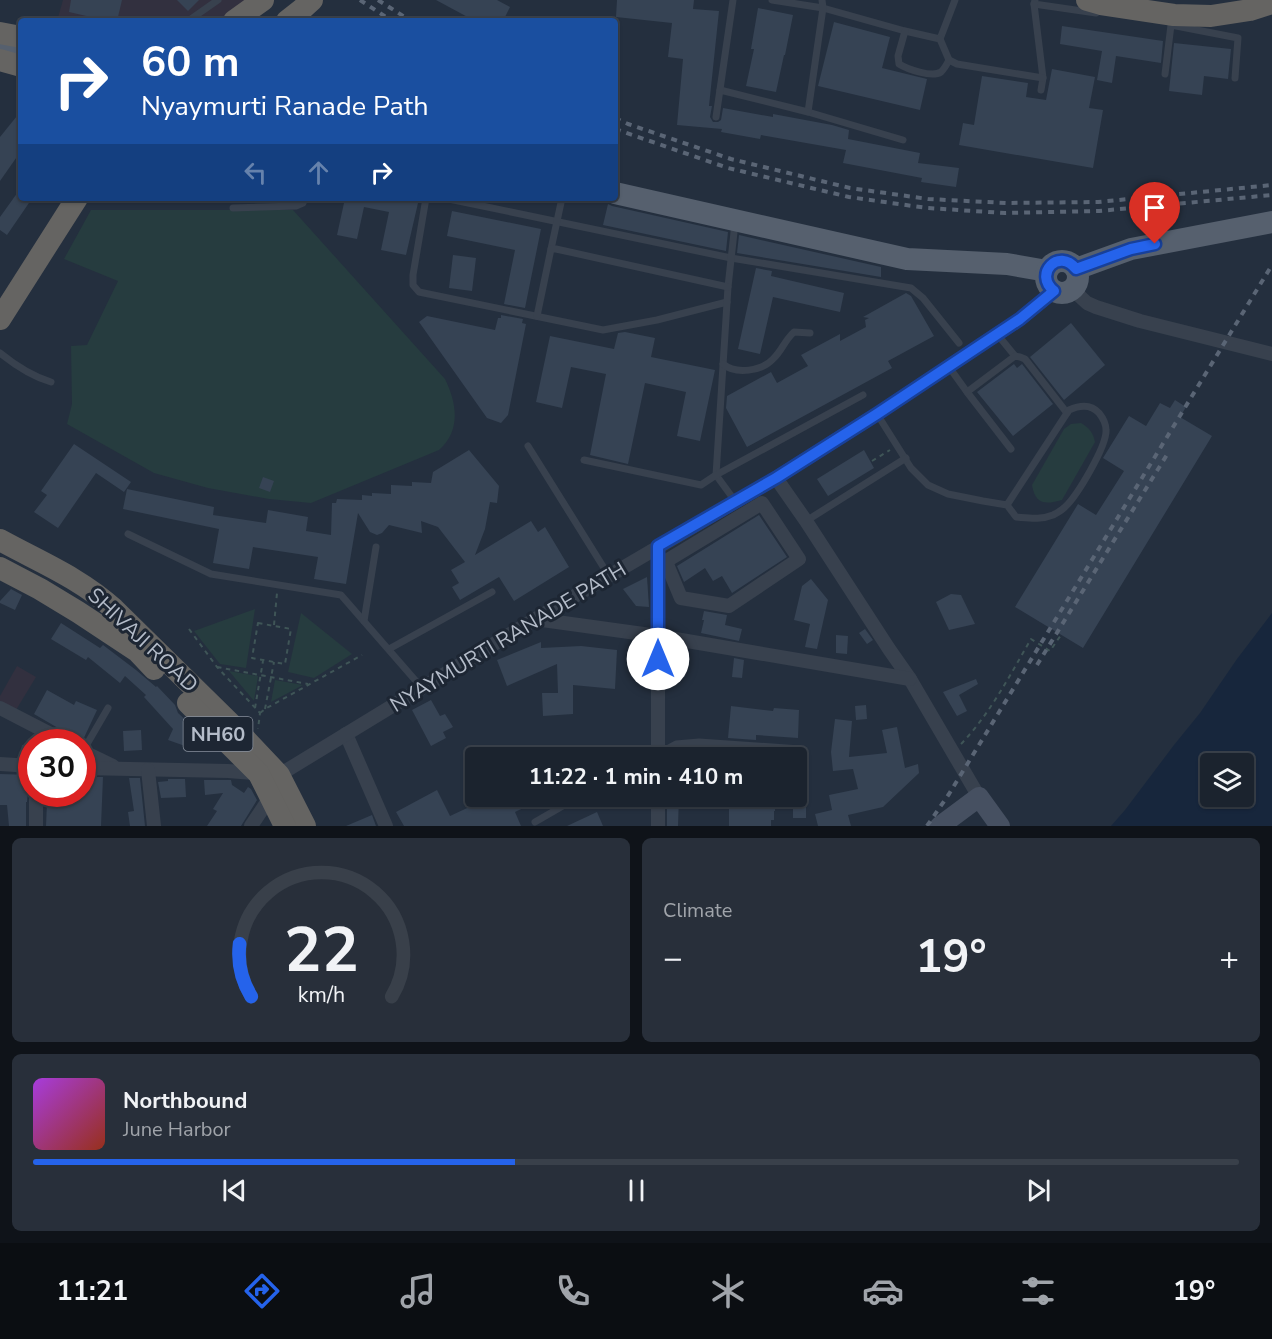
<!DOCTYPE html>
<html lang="en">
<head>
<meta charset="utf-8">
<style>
  :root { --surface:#1b232e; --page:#282f3a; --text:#f1f3f6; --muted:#a0a4aa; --line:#39404a; --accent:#2563eb }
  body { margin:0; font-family:"Nunito Sans",sans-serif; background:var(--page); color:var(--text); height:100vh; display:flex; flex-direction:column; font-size:22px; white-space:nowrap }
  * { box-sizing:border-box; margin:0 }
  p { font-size:20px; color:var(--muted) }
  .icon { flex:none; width:33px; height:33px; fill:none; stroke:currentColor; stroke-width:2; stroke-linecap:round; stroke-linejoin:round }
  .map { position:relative; height:826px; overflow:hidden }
  .drawer { display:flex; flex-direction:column; gap:12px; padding:12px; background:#0f1319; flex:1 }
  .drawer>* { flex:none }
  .hud { position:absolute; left:18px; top:18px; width:600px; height:183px; border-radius:6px; box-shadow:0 2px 4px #0004,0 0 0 2px var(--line); background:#1a4fa0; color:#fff; overflow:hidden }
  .fabs { position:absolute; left:1200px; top:753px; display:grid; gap:12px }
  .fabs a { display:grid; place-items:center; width:54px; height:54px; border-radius:6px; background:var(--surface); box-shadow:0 2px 4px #0004,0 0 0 2px var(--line); font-size:30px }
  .speed { position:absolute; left:18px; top:729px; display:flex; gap:12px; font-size:30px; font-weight:700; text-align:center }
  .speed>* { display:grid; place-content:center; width:78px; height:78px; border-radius:50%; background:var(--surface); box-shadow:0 2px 4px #0004,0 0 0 2px var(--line); line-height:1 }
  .speed .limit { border:9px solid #d22; background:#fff; color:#111 }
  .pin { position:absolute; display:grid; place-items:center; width:51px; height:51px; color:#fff; margin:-62px -26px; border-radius:50% 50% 50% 0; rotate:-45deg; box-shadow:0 0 6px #0007 }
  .pin .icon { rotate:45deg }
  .me { position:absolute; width:66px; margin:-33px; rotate:0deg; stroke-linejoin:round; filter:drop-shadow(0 0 4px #0008) }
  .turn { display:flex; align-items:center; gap:21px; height:126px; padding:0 24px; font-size:27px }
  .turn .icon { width:78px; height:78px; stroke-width:2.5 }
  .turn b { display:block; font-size:42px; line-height:51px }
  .lanes { display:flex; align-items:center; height:57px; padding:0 24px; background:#0003; justify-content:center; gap:30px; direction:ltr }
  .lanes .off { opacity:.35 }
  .big { font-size:45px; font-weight:700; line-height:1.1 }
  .drawer .tile { flex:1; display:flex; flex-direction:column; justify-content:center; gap:9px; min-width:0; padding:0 21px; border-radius:9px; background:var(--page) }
  .drawer .dial { align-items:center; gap:0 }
  .dial svg { height:156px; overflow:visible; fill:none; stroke:var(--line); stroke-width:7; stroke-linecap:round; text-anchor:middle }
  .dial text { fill:var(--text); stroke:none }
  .song { display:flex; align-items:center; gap:18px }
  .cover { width:72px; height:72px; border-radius:9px; background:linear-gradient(135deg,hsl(280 70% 55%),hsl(10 70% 35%)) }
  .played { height:6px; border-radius:3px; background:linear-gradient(90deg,var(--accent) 40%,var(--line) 40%) }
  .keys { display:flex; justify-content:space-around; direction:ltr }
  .heat { display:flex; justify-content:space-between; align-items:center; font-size:33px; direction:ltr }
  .drawer .tiles { flex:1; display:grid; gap:12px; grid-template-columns:1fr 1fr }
  .tile:last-child { grid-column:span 2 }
  .trip { position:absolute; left:465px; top:747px; width:342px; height:60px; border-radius:6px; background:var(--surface); box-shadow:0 2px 4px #0004,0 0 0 2px var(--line); font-weight:700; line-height:60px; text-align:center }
  .menu { display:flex; height:96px; justify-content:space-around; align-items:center; background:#0b0e12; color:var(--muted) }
  .menu .icon { width:42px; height:42px }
  .menu .current { color:var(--accent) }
  .menu b { font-size:27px; color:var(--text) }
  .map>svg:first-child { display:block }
</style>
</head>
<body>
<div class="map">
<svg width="1272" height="826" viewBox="0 0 1272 826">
  <rect width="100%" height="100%" fill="#242f3e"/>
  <g fill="#32303f">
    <polygon points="63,0 245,0 218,21 57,21"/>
    <polygon points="17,666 36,677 16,710 0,701 0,696"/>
  </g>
  <g fill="#263c3f">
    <path d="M91,210H293L445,379C457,403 461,431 439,450L311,503L269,499L208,488L154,473L67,424L72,404L71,346L87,345L118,281L64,259Z"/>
    <path d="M1081,423C1089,428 1093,432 1095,442L1062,500C1045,505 1035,504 1032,485L1064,429L1071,424Z"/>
    <polygon points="255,609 246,668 220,664 194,631"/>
    <polygon points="301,613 352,654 314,678 288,672"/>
    <polygon points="229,671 258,676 254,701"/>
    <polygon points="275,680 303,685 271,702"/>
  </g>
  <path fill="#17263c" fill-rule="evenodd" d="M1272,613V826H1111L1125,810L1174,745L1200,713L1237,659ZM1210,764H1244V796H1210Z"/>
  <g fill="#364354">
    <polygon points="71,0 122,0 117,21 108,21 69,12"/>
    <polygon points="177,0 199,0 188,11"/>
    <polygon points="436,0 497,0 510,7 503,21 475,21"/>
    <polygon points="617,0 694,0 693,9 719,11 709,106 712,106 710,117 713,122 718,122 721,120 723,108 773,117 773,114 832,125 849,130 848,139 920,153 918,163 959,168 956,187 921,182 922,178 843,163 846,150 761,135 760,139 721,132 722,129 677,125 683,59 668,57 672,23 616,17"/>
    <polygon points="758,8 793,15 785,55 784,55 776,92 746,86 754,49 751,49"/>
    <polygon points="834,22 890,37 882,68 927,79 920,110 818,86"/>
    <polygon points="1062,26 1163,41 1161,63 1116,56 1112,83 1097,80 1102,51 1060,44"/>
    <polygon points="1174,43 1231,49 1228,79 1204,76 1202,95 1169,91"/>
    <polygon points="1052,69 1095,77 1089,108 1103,110 1093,168 959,145 963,123 974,125 982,76 1028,83 1026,97 1046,100"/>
    <polygon points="21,111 21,151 0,181 0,137"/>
    <polygon points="18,192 21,194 21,198 27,198 31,200 7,235 0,230 0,217"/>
    <polygon points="341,198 395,198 418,203 406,255 381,250 389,212 364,207 357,239 337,235 344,203 341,202"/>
    <polygon points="608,204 612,206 728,232 726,251 603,225"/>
    <polygon points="452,211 541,229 525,308 504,304 515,250 447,236"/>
    <polygon points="739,235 881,267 881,277 737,253"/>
    <polygon points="453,255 476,258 472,291 449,288"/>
    <polygon points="756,268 772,271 771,276 844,293 840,312 773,297 760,354 738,349"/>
    <polygon points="906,293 911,296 934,336 888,361 892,368 747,447 726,408 727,396 771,372 777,383 808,366 801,355 840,334 840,341 866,327 865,320 869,318 863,317"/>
    <polygon points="501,315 523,319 522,323 526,324 508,415 501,423 487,418 419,322 427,316 495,330 498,318 501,318"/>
    <polygon points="1071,323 1105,365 1064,400 1030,357"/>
    <polygon points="625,332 655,338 651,357 715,370 700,441 677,436 686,392 645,383 628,464 590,455 606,374 571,367 562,408 536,402 550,336 614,349 618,333"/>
    <polygon points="1014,364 1017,368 1022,364 1053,404 1013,436 977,392"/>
    <polygon points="1175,400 1186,407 1180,417 1212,436 1083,648 1015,607 1078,504 1096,515 1124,471 1103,458 1129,416 1146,426 1160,403 1170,408"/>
    <polygon points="74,444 131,482 124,492 96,473 58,528 34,512 47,495 41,491"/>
    <polygon points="469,450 499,486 497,503 490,502 485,529 475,555 531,521 538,532 545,527 569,567 514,601 499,577 460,600 452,587 459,583 451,570 465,562 438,527 421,521 422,533 389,525 382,533 377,535 370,532 358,513 346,584 314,579 318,557 253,547 249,569 213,563 219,529 123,509 127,489 214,507 213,515 266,523 268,510 308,517 306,531 331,535 332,503 336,503 337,499 362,500 362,495 372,496 372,493 391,494 391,485 412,486 412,482 431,483 433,472"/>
    <polygon points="864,450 874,468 828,496 817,479"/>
    <polygon points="263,477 274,481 270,492 259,488"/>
    <polygon points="759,515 787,557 732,593 722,576 713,581 705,568 684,582 677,566"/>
    <polygon points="647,577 649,607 636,606 623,589"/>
    <polygon points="811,579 828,600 817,649 805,647 810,624 794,620 802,586"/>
    <polygon points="11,589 22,595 15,610 0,603 0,601"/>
    <polygon points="951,594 961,595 975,624 949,630 936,602"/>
    <polygon points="704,611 727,615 725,625 742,629 739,641 701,633 704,620 702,620"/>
    <polygon points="61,623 100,648 103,645 136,670 156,687 157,686 175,705 178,713 193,727 185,746 168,740 173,729 144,697 146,695 125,676 120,683 88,657 86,660 51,639"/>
    <polygon points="865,629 873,640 867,644 859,633"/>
    <polygon points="836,635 848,636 847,654 836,653"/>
    <polygon points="541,642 541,648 581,646 617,650 615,689 573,685 573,714 543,716 542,693 558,693 557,664 507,686 497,660"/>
    <polygon points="681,652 688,653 685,677 676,676 676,672 672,672 674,658 677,654"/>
    <polygon points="734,658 744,660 742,678 732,677"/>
    <polygon points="976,679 978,684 959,695 967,711 957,716 943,692"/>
    <polygon points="47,690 74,705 76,701 97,710 82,742 34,714"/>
    <polygon points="431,700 440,716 445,714 453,727 443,732 446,738 431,746 412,710"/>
    <polygon points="866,705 867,719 856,720 855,706"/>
    <polygon points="731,706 773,711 774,708 799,710 798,738 756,735 756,740 728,738"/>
    <polygon points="835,719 852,721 849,757 887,753 882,730 897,727 905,768 918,764 919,773 883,807 848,815 851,826 818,826 815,814 832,810 829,795 858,789 853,769 833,771 831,752"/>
    <polygon points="141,730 142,750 124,751 123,731"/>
    <polygon points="22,745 32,746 32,757 20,756"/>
    <polygon points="0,774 32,775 32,786 28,790 27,802 26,802 26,826 9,826 7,805 0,805"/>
    <polygon points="82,777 103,777 101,826 46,826 47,802 45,802 45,794 82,794"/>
    <polygon points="129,778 140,778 145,826 130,826 128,812 134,811"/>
    <polygon points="168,779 185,779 186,797 161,798 158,782 168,781"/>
    <polygon points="204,780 231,780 232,785 244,793 248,787 251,789 257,800 241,826 207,826 217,811 213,809 223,793 205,795"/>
    <polygon points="437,790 450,816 493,796 548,796 515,812 521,826 404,826 396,812"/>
    <polygon points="667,796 679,796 678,826 667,826"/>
    <polygon points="729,796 775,796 775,811 774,811 774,820 771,820 771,826 729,826"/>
    <rect x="793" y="800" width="13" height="18"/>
    <polygon points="597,812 603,826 567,826"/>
    <polygon points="372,815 376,826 346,826"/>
  </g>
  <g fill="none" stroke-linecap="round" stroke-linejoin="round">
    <g stroke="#3f5557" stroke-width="2" stroke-dasharray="4.5 4.5" stroke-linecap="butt">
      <polyline points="872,461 890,450"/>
      <polygon points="258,623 291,629 285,664 252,658"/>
      <polyline points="274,625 277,593"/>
      <polyline points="189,629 217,667 260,713 258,729"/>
      <polyline points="217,667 308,684"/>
      <polyline points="255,708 263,661"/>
      <polyline points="265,709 274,662"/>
      <polyline points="260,713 265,709 362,655"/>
      <path d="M961,744C990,714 1010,675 1031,639L1050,651L1061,635"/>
    </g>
    <g stroke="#38414e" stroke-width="7">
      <polyline points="772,0 823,8 905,31 940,39 955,0"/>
      <polyline points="822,0 823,8 808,112 903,140"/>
      <polyline points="1035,0 1034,4 1096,13"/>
      <polyline points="1034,4 1043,78 1041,90"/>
      <polyline points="188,21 218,0"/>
      <path d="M905,31L898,56L899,64C907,69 932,78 941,72C944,69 947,64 949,60"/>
      <polyline points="940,39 949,60 957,64 1043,78"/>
      <polyline points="1165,74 1171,25 1238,38 1235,78"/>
      <polyline points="720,90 808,112"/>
      <polyline points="716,117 733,0"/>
      <polyline points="426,198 413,275 413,285 419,292 603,330 657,320 727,302"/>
      <polyline points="444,198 731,258 911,288 923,298 959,343"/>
      <polyline points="233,208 296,206 303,203 305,198"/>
      <polyline points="735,223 728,287 716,475 735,501"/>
      <polyline points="551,249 562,198"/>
      <polyline points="537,316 551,249 556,249 728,287"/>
      <polyline points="997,334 1015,356"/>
      <path d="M0,353C16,366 31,376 51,382"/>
      <path d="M723,364C736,375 762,371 773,359C782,351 784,341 794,332L810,333"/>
      <polyline points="949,367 967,392 1011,449"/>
      <polyline points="967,392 1015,356 1020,357 1025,359 1067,413"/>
      <path d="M877,414L911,468L928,485L948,494L983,501L1007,505L1016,517C1029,518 1041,520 1053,515C1057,513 1062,510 1065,507C1077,496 1107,446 1106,430C1106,423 1103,418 1099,413C1091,404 1080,405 1069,410L1007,505"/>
      <polyline points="528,446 609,576"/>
      <polyline points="584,460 701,485 716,475 863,395"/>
      <polyline points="806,521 906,458"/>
      <polyline points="128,534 211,574 341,595 422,688"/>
      <polyline points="364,621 376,547"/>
      <polyline points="389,649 492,592"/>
      <polyline points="83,751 108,708"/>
      <polyline points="650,758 676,744 699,742 800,749"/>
      <polyline points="535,822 580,796"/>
    </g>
    <g stroke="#38414e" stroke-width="14">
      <polyline points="1072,289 1087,303 1096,307 1140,321 1272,354"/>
      <polyline points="776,478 806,521 889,649 910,679 979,797"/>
      <polyline points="658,566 762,503 799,559 729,606 681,598 666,562"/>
      <polyline points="535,619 658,636 910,679"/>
      <polyline points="0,708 66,742"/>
      <polyline points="346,734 386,826"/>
      <polyline points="82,751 113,766"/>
      <polyline points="658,758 658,557"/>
      <polyline points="0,764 32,766"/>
      <polyline points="82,768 228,771 279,775 522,627 776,478 877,414 961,358 1020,319 1054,291"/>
      <polyline points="148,770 154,826"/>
      <polyline points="36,794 36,826"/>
      <polyline points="658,796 658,826"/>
      <polyline points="251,826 271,796"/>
    </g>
    <polyline stroke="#465061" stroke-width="20" points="940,826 979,797 1000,826"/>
    <g stroke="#56606e" stroke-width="22">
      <polyline points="0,47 21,53"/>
      <polyline points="615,193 907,259 1007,264 1047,271"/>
      <circle cx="1062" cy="277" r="16"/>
      <polyline points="1076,269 1131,249 1272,222"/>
    </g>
    <g stroke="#656462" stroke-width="22">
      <polyline points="1087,0 1101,4 1174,15 1211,16 1250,10 1272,3"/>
      <polyline points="234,21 263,0"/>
      <polyline points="287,21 301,10 312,0"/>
      <polyline points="0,33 21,37"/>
      <polyline points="0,60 21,66"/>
      <polyline points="0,319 77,198"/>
      <path d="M0,540C40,562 80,578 114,609L231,724L279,775L305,826"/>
      <polyline points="0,568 40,589 78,612 137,651 154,669"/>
      <polyline points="188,703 259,774 285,826"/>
    </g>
    <g stroke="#5a6575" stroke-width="4" stroke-dasharray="6 6" stroke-linecap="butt">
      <polyline points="360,0 392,21"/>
      <polyline points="378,0 411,21"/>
      <polyline points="615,118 628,124 731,159 850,188 928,199 1006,203 1098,202 1272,185"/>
      <polyline points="615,129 728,168 849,197 927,208 1005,213 1099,211 1272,195"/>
      <polyline points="1037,665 1168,453"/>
      <polyline points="927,826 949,794 1272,265"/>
    </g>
  </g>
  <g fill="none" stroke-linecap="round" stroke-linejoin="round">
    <defs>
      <path id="route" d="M658,659V546L776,478L877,414L1020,319L1054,291C1033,274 1059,247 1076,269L1131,249L1155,244"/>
    </defs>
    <use href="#route" stroke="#184099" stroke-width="15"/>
    <use href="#route" stroke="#2563eb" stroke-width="10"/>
  </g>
  <g text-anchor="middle" stroke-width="6" stroke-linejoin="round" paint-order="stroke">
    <rect fill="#1d2633" stroke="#878f9c" stroke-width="1.5" x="183.5" y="717" width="69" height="34" rx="4.5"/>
    <g font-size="20" font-weight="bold" fill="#b4bcc9">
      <text x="218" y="741">NH60</text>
    </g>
    <g font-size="21" fill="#b4bcc9" stroke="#1d2633">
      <text transform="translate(508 637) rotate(-31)" y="7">NYAYMURTI RANADE PATH</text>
      <text transform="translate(143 640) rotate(43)" y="7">SHIVAJI ROAD</text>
    </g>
  </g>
</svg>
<div class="fabs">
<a><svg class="icon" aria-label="layers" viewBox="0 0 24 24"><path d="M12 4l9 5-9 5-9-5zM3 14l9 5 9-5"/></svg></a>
</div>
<div class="speed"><div class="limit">30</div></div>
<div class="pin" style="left:1155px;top:244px;background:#d93025"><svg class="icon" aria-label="arrive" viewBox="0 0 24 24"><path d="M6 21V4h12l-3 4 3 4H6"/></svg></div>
<svg class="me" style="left:658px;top:659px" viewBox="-20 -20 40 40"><circle r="19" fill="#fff"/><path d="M0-13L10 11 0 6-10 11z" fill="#2563eb"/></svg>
<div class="trip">11:22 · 1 min · 410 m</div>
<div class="hud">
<div class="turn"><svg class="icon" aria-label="right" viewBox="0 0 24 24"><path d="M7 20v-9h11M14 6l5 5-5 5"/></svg><div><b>60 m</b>Nyaymurti Ranade Path</div></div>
<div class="lanes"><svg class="icon off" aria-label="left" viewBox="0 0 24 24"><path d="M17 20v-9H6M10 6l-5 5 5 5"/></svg><svg class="icon off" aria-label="ahead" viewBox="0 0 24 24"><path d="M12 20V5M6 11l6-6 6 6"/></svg><svg class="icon" aria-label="right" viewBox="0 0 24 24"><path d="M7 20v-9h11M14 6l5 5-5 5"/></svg></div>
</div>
</div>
<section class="drawer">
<div class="tiles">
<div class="tile dial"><svg viewBox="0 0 100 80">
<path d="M14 69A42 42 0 1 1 86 69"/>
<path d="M14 69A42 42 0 0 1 8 42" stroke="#2563eb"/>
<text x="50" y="56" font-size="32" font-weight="700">22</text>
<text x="50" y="72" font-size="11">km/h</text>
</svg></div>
<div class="tile"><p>Climate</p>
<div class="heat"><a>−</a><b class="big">19°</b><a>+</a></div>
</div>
<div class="tile">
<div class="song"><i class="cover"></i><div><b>Northbound</b><p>June Harbor</p></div></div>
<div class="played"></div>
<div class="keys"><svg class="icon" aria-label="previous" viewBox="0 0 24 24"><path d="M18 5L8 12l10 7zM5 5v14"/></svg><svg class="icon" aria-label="pause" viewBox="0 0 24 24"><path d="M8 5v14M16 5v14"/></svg><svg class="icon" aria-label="next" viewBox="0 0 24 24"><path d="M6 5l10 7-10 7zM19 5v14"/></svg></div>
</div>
</div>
</section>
<nav class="menu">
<b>11:21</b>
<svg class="icon current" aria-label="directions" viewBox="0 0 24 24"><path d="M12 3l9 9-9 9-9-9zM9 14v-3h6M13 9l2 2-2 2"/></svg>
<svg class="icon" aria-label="music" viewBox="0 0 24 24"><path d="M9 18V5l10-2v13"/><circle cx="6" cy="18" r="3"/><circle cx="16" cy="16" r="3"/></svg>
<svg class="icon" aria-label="phone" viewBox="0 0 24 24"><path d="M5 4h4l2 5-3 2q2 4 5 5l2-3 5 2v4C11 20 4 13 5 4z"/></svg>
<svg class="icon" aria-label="climate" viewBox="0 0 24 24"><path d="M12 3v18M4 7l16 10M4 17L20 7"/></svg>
<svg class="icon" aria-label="car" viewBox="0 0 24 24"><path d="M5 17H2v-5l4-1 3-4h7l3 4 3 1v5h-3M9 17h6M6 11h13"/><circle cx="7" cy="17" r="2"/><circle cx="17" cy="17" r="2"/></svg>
<svg class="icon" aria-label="filters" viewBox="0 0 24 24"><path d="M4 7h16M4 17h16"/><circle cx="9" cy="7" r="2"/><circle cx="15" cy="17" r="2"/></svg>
<b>19°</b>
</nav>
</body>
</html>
